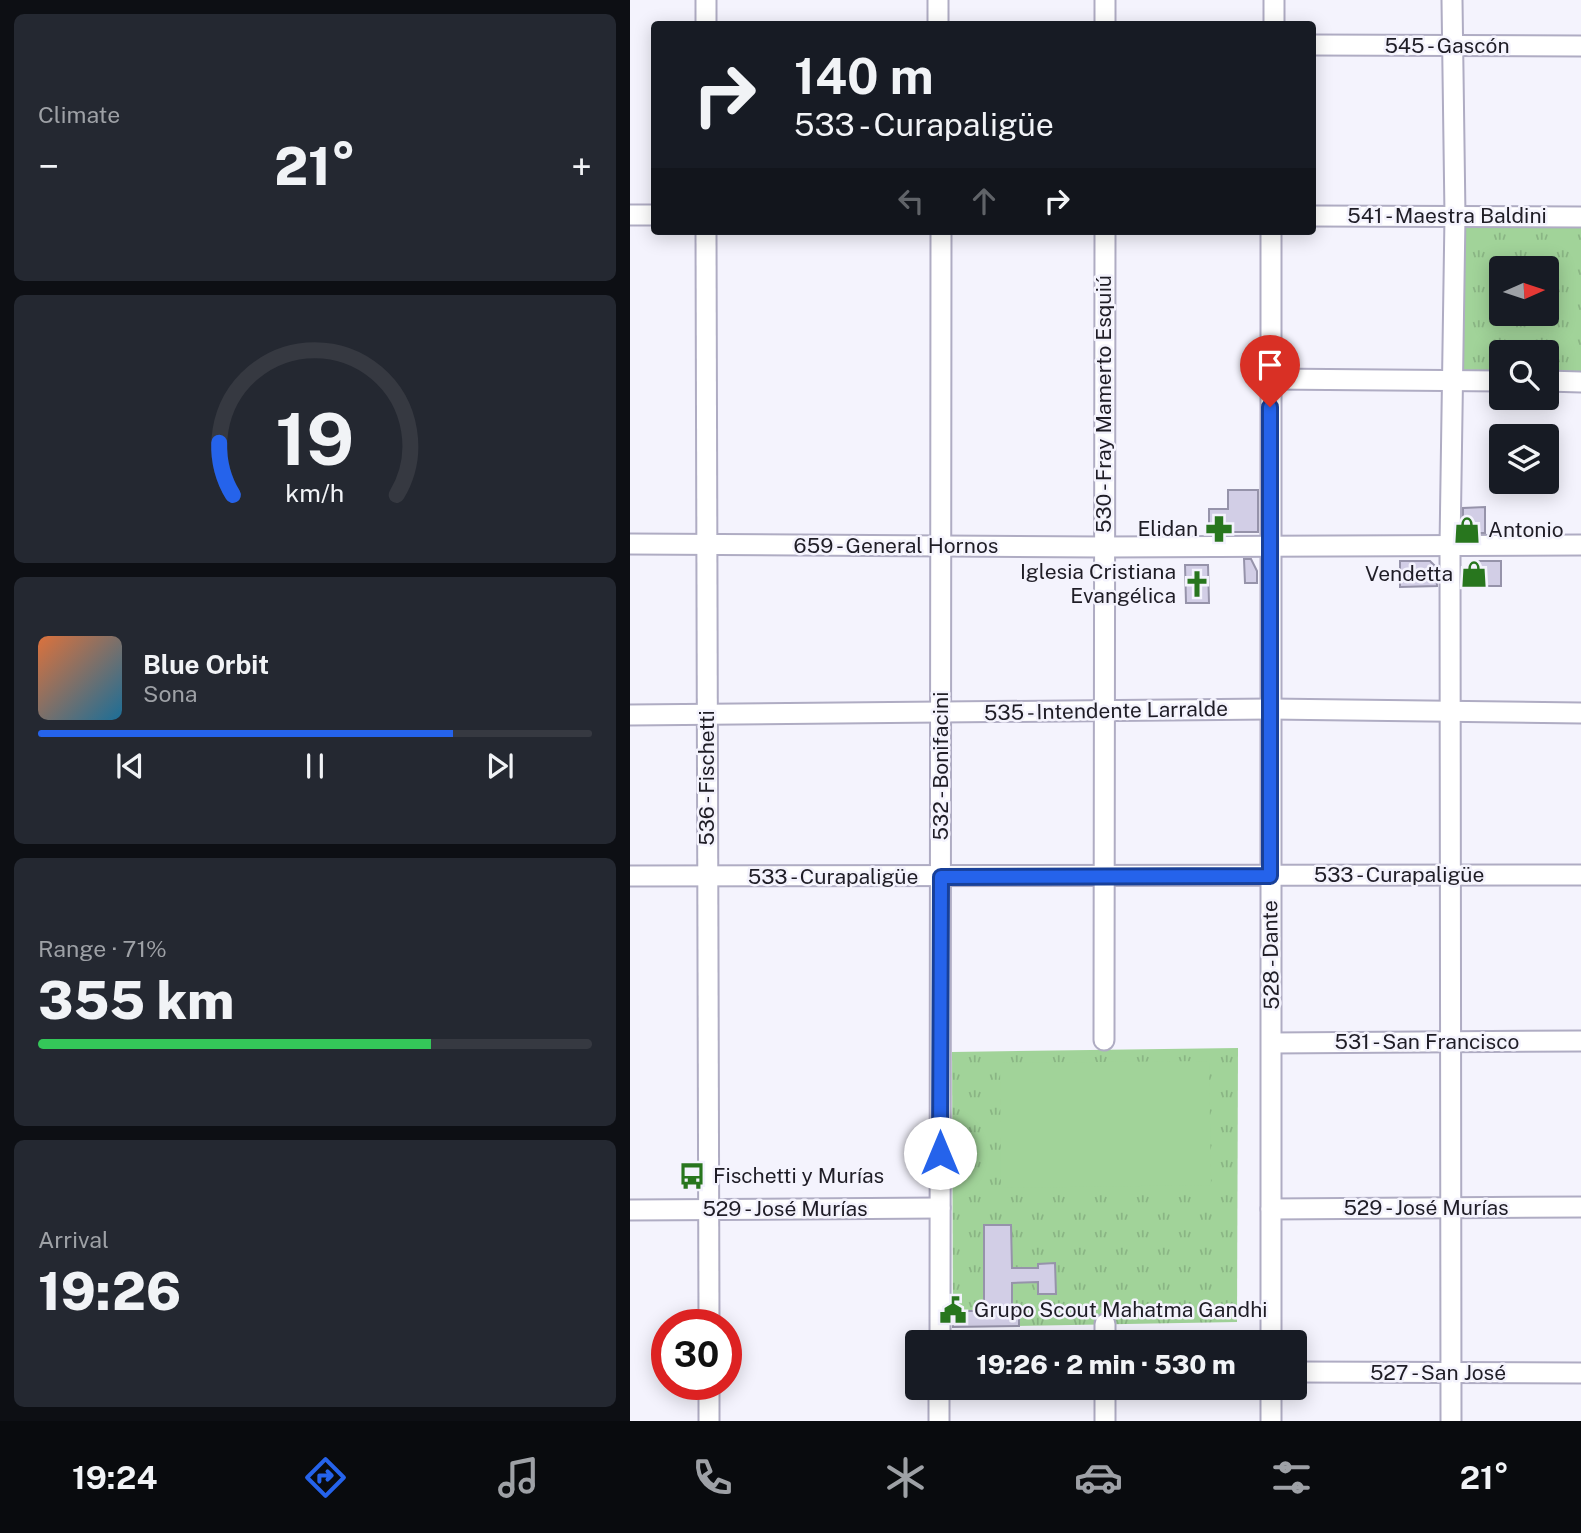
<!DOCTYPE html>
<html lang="en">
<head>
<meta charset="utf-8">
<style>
  :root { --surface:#171b24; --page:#242831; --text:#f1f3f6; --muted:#9ea1a6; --line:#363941; --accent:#2563eb }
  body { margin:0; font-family:"Public Sans",sans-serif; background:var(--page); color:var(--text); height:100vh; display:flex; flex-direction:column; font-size:26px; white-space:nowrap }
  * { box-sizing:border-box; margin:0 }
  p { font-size:23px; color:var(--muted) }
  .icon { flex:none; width:38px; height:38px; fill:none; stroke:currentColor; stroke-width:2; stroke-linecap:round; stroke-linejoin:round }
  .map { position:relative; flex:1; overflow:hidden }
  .drawer { display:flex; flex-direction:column; gap:14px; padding:14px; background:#0d0f14; width:630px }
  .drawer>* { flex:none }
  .top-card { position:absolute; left:21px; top:21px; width:665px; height:214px; border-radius:7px; box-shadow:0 4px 18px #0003; background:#171b24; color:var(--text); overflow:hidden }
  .needle { width:46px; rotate:87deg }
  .fabs { position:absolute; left:859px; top:256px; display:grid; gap:14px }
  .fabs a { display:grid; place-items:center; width:70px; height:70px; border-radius:7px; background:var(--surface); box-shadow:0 4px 18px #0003; font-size:35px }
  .speed { position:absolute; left:21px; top:1309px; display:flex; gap:14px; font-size:35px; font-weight:700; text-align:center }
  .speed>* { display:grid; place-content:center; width:91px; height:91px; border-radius:50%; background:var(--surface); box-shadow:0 4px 18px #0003; line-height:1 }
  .speed .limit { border:10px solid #d22; background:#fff; color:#111 }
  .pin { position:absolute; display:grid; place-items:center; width:60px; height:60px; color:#fff; margin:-72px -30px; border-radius:50% 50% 50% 0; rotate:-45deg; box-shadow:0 0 7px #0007 }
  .pin .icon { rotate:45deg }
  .me { position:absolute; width:77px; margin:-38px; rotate:0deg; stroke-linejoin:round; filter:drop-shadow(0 0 5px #0008) }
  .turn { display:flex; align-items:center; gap:24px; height:147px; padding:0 28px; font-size:32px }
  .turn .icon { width:91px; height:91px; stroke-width:2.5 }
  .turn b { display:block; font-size:49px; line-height:60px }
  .lanes { display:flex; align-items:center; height:66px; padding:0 28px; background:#0003; justify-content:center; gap:35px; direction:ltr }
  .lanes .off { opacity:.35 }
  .big { font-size:52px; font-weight:800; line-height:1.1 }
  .drawer .tile { flex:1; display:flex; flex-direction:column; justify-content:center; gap:10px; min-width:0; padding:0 24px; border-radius:10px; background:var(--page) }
  .drawer .dial { align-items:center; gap:0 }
  .dial svg { height:182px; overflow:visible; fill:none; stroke:var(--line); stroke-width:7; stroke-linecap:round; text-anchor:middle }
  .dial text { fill:var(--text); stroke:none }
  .song { display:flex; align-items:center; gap:21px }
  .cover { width:84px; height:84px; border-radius:10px; background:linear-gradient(135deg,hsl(20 70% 55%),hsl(200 70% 35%)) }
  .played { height:7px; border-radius:4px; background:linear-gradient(90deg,var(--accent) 75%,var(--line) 75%) }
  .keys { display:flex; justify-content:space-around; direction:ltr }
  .heat { display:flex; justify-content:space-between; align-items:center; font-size:38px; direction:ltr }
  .charge { height:10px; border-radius:5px; background:linear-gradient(90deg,#34c759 71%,var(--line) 0) }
  .trip { position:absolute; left:275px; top:1330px; width:402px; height:70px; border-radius:7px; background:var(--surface); box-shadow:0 4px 18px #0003; font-weight:800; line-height:70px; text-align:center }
  .tab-bar { display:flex; height:112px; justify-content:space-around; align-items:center; background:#090b0e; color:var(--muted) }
  .tab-bar .icon { width:49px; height:49px }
  .tab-bar .active { color:var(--accent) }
  .tab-bar b { font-size:32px; color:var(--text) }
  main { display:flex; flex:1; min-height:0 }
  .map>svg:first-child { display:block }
</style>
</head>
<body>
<main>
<section class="drawer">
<div class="tile"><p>Climate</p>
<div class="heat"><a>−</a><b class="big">21°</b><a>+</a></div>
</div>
<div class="tile dial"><svg viewBox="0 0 100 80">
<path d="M14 69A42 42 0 1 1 86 69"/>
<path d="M14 69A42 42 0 0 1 8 46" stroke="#2563eb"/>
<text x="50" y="56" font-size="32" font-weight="700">19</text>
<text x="50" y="72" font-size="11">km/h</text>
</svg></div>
<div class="tile">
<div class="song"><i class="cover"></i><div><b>Blue Orbit</b><p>Sona</p></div></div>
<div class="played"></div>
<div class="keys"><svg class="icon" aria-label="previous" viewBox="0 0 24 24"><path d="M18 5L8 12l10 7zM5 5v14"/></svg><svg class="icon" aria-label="pause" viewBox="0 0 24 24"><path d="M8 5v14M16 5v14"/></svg><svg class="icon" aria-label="next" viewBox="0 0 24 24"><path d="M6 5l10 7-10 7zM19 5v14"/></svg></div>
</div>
<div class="tile"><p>Range · 71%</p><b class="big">355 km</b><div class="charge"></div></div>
<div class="tile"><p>Arrival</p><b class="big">19:26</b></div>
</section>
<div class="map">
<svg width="951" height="1421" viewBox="0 0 951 1421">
  <defs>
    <pattern id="park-tufts" width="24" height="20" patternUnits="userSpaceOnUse" patternTransform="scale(1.75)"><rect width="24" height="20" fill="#a1d399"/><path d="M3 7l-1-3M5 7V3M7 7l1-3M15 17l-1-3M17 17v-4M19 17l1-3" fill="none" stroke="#8ab584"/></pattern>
  </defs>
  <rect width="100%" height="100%" fill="#f4f3fd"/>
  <g fill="url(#park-tufts)" fill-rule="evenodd">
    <path d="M951,220V373H917V352H872L871,373H831L830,221ZM872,268H917V313H872Z"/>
    <polygon points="608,1048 607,1322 323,1327 322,1052"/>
  </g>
  <polygon fill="#a1d399" points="579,1061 581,1185 371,1188 370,1063"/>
  <g fill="#d2cee6" stroke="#9693aa" stroke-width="2">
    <polygon points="598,490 628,490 628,532 579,532 579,509 598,509"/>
    <polygon points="855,507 855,533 835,533 833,529 833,508"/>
    <polygon points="614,559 621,559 627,571 627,583 615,583"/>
    <polygon points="770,561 800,561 806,567 807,586 770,587"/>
    <polygon points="842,561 871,561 871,586 852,586 852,581 836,582 836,568"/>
    <polygon points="555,565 578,565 579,603 556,603"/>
    <polygon points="354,1225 381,1225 382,1268 408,1268 408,1264 425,1263 426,1294 408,1294 408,1282 382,1283 382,1310 389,1310 389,1326 323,1327 323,1311 354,1311"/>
  </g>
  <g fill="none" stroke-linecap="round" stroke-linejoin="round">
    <defs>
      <g id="minor">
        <polyline points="308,0 308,24"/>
        <polyline points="76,24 76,0"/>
        <polyline points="475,24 475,0"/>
        <polyline points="644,24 644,0"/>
        <polyline points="682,45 951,46"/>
        <polyline points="0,215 24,215"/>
        <polyline points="682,216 951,217"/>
        <polyline points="76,231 79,1325"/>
        <polyline points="640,379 872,381"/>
        <polyline points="917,381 951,382"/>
        <polyline points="0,544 474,547 951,545"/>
        <polyline points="0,715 640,709 951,713"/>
        <polyline points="0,876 951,875"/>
        <polyline points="474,1040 475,231"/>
        <polyline points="642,1043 951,1041"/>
        <polyline points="641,1209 951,1207"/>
        <polyline points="0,1210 310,1208"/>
        <polyline points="475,1324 475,1342"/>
        <polyline points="310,1342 311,231"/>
        <polyline points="641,1342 641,231"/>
        <polyline points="665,1372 951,1373"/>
        <polyline points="475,1388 475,1421"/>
        <polyline points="641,1388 641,1421"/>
        <polyline points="79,1421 79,1384"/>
        <polyline points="309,1421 309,1388"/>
        <polyline points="821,1421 820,546 825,216 822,0"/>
      </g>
    </defs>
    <use href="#minor" stroke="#afacc3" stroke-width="23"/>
    <use href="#minor" stroke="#fff" stroke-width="19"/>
  </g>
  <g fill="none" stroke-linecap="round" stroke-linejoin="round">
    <defs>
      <polyline id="route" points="310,1153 311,877 640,876 640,407"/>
    </defs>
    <use href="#route" stroke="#184099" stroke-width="18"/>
    <use href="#route" stroke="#2563eb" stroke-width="12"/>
  </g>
  <defs>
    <symbol id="pharmacy-bare" viewBox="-9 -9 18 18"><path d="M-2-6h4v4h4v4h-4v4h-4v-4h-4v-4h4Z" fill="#28761e" stroke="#f4f3fd" stroke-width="2.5" paint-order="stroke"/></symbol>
    <symbol id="shop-bare" viewBox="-9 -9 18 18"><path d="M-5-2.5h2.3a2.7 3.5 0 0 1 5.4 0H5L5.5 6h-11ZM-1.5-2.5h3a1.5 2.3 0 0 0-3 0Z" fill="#28761e" stroke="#f4f3fd" stroke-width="2.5" paint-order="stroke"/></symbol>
    <symbol id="church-bare" viewBox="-9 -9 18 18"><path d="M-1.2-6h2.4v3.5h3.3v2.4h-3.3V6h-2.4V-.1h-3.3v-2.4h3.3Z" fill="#28761e" stroke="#f4f3fd" stroke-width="2.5" paint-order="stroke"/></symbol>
    <symbol id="bus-bare" viewBox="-9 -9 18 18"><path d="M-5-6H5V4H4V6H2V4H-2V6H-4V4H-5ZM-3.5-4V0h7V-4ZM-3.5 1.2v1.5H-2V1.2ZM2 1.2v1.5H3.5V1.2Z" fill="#28761e" stroke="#f4f3fd" stroke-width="2.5" paint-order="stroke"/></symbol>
    <symbol id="civic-bare" viewBox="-9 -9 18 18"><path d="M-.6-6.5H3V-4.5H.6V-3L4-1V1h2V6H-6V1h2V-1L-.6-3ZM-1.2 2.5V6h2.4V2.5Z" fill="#28761e" stroke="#f4f3fd" stroke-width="2.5" paint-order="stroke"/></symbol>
  </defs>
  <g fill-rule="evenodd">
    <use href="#pharmacy-bare" x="570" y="510" width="38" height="38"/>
    <use href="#shop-bare" x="818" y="511" width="38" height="38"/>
    <use href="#shop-bare" x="825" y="555" width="38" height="38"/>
    <use href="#church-bare" x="548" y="565" width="38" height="38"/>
    <use href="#bus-bare" x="43" y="1157" width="38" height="38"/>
    <use href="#civic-bare" x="304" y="1291" width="38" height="38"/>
  </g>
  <g text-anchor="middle" stroke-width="5" stroke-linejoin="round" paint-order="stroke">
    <g font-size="21" fill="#1f1d26" stroke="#f4f3fd">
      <text x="817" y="53">545 - Gascón</text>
      <text x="817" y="223">541 - Maestra Baldini</text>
      <text transform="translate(474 404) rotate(-90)" y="7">530 - Fray Mamerto Esquiú</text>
      <text x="266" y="553">659 - General Hornos</text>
      <text transform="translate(476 711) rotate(-1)" y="7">535 - Intendente Larralde</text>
      <text transform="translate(311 766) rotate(-90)" y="7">532 - Bonifacini</text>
      <text transform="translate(77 778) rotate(-90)" y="7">536 - Fischetti</text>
      <text x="769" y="882">533 - Curapaligüe</text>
      <text x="203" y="884">533 - Curapaligüe</text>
      <text transform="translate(641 955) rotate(-91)" y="7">528 - Dante</text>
      <text x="797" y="1049">531 - San Francisco</text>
      <text x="796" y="1215">529 - José Murías</text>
      <text x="155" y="1216">529 - José Murías</text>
      <text x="808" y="1380">527 - San José</text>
    </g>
    <g font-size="21" fill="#1f1d26" stroke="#f4f3fd" text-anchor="end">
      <text x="568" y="536">Elidan</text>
      <text x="858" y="537" text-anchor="start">Antonio</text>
      <text x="546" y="579">Iglesia Cristiana<tspan x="546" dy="24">Evangélica</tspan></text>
      <text x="823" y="581">Vendetta</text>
      <text x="83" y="1183" text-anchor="start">Fischetti y Murías</text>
      <text x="344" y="1317" text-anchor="start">Grupo Scout Mahatma Gandhi</text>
    </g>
  </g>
</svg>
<div class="fabs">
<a><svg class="needle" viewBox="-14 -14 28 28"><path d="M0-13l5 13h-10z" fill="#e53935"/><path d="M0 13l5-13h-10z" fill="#9ea1a6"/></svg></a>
<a><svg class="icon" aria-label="search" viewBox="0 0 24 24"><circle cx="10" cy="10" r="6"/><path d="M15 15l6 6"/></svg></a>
<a><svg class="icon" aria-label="layers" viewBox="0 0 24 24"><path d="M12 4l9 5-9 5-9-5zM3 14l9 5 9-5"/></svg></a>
</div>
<div class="speed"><div class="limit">30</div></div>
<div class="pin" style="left:640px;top:407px;background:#d93025"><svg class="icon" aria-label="arrive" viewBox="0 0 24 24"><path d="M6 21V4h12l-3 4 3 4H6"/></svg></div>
<svg class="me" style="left:310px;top:1153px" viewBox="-20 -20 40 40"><circle r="19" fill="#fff"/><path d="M0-13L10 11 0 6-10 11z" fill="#2563eb"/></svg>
<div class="trip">19:26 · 2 min · 530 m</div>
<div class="top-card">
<div class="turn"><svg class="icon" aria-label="right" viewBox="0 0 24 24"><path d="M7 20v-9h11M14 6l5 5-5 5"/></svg><div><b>140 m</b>533 - Curapaligüe</div></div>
<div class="lanes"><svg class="icon off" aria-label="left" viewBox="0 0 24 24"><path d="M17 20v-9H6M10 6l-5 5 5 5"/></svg><svg class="icon off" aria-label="ahead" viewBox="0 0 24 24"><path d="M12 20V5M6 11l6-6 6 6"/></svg><svg class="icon" aria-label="right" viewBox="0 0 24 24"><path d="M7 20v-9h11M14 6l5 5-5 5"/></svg></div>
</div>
</div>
</main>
<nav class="tab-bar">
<b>19:24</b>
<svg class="icon active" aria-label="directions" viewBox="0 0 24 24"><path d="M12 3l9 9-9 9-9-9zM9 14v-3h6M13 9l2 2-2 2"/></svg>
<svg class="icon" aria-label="music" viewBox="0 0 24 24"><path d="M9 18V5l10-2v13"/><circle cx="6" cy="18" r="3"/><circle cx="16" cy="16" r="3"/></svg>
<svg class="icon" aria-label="phone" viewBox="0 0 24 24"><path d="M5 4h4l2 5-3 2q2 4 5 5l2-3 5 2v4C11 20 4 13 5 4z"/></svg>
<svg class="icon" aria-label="climate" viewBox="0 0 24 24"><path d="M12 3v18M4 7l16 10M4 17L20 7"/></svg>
<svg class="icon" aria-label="car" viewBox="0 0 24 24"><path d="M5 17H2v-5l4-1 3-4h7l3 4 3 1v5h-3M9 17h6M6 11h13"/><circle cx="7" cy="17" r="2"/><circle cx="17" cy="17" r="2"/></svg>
<svg class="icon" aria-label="filters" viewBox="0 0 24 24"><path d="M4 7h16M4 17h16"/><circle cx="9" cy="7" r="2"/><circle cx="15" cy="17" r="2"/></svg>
<b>21°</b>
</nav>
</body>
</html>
